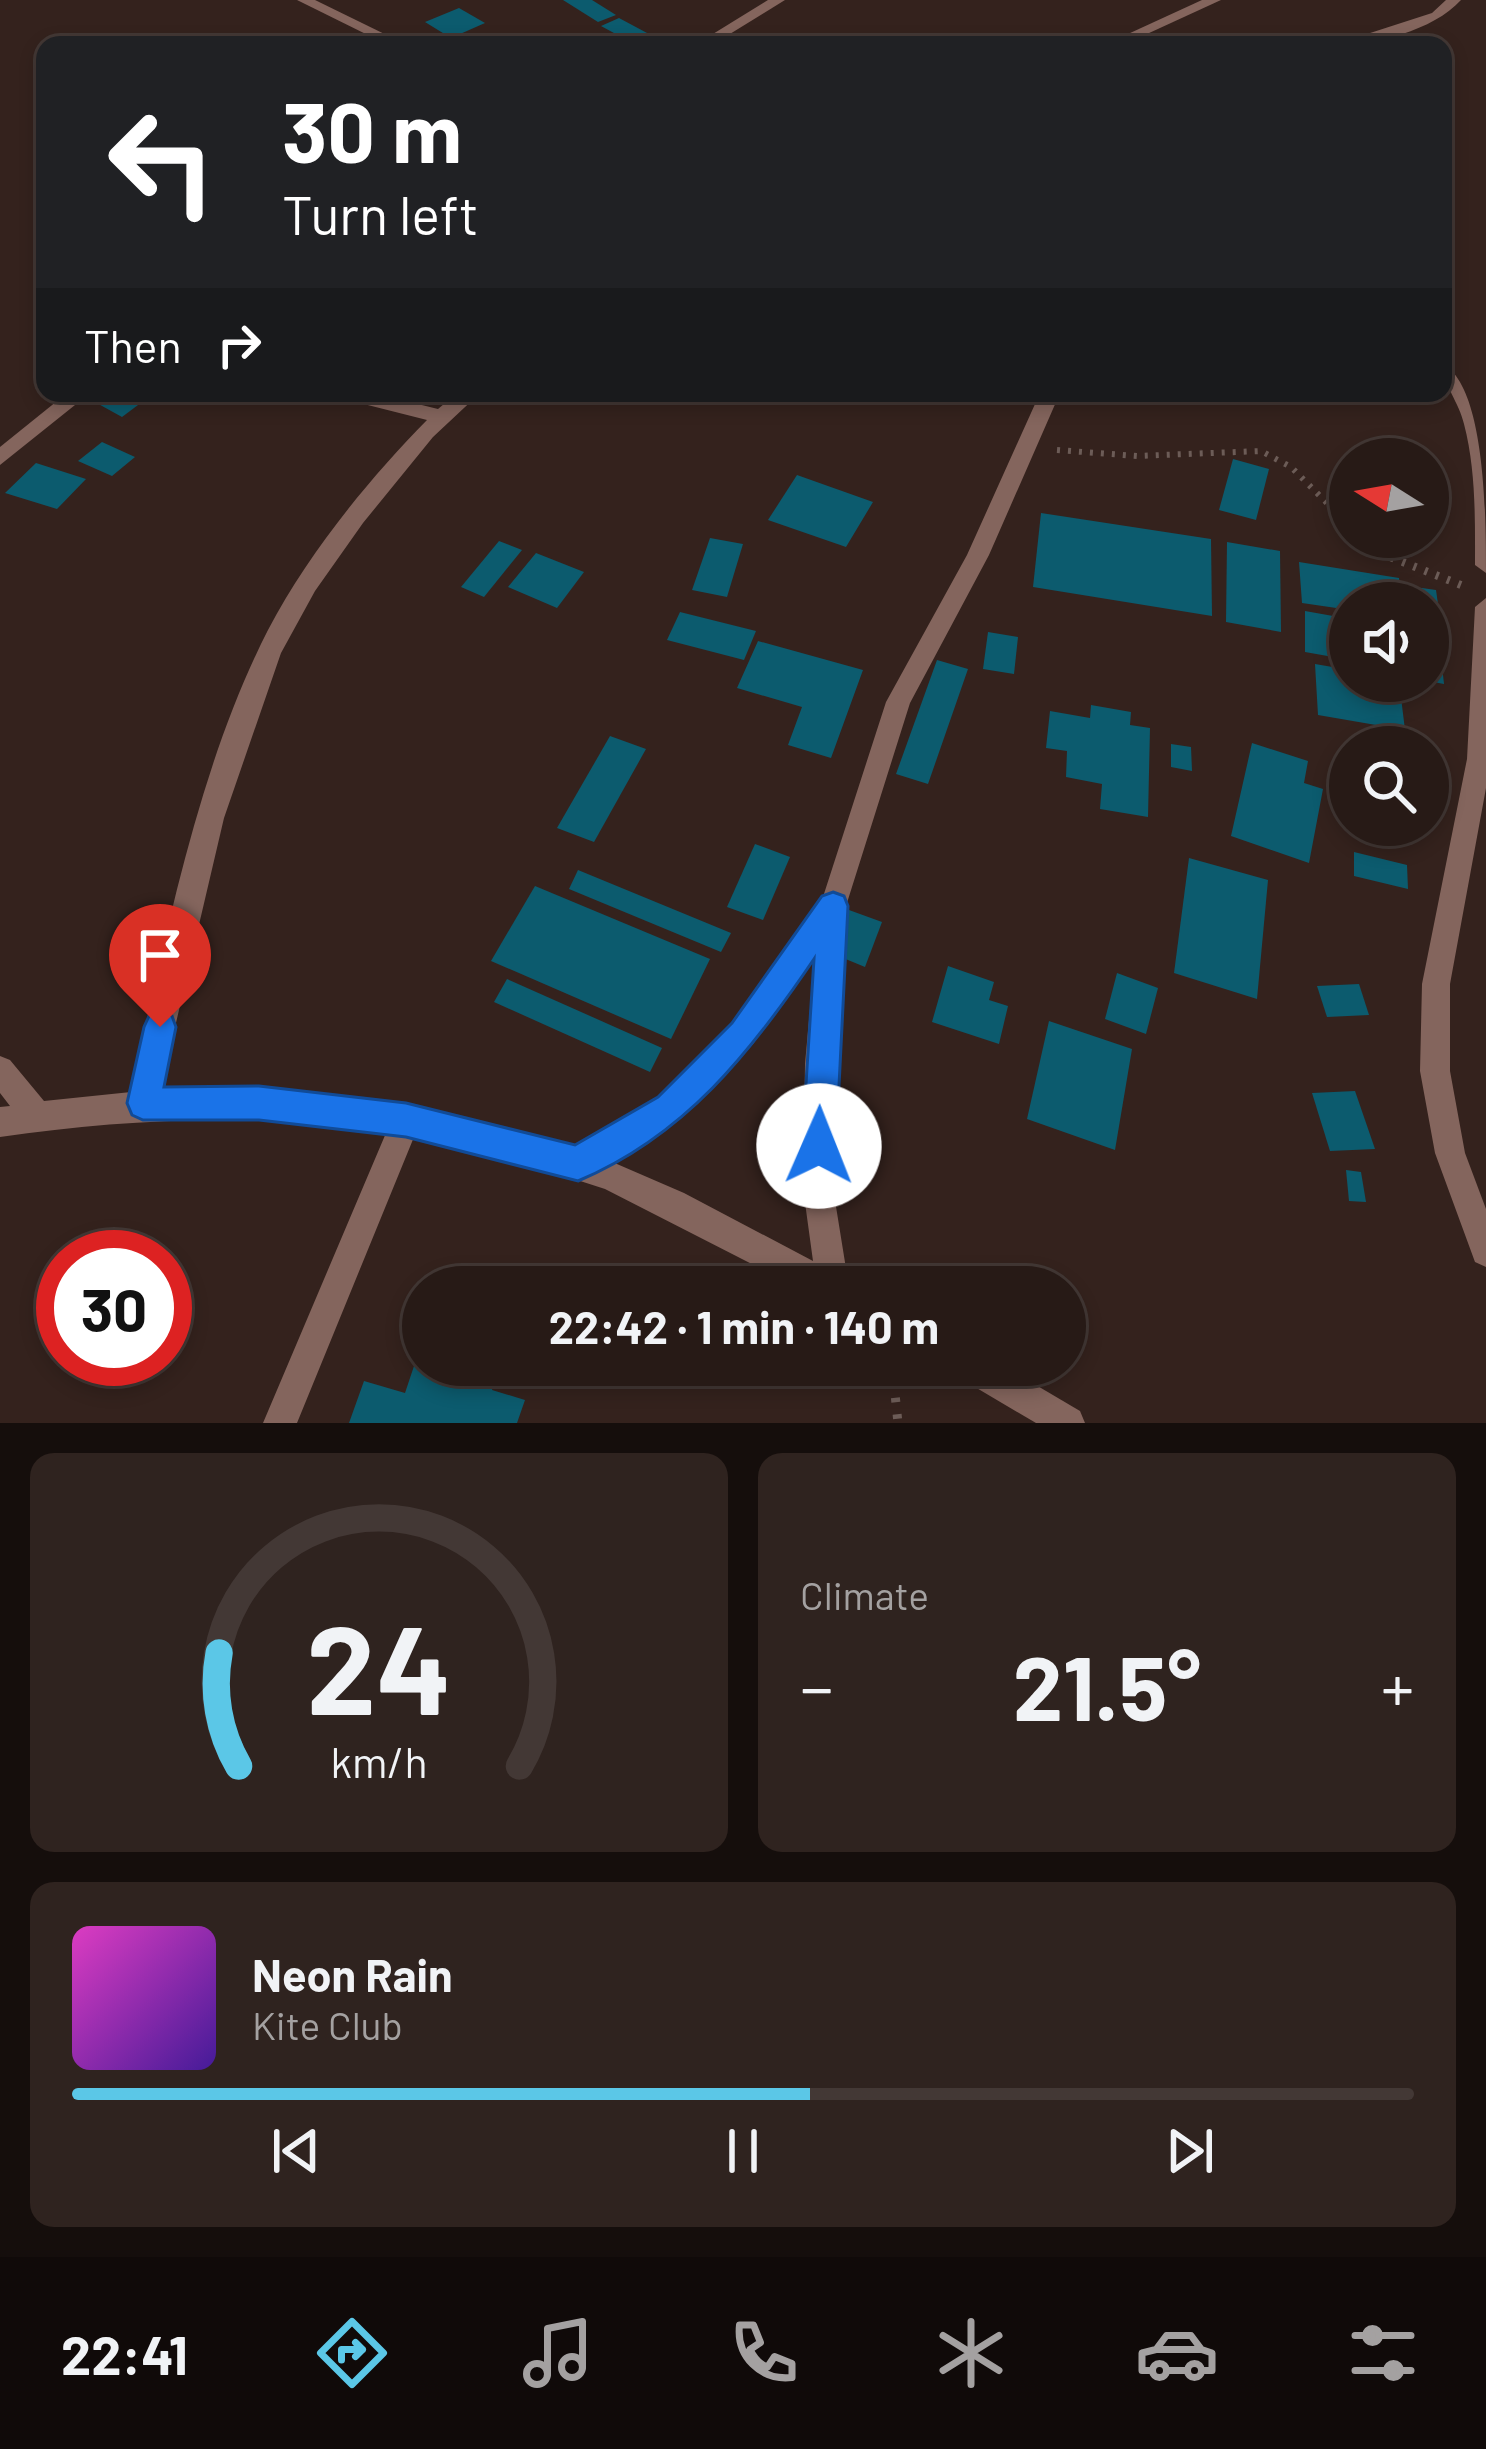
<!DOCTYPE html>
<html lang="en">
<head>
<meta charset="utf-8">
<style>
  :root { --surface:#271a16; --page:#2f231f; --text:#f1f3f6; --muted:#a4a1a1; --line:#433835; --accent:#5bc7e7 }
  body { margin:0; font-family:Barlow,sans-serif; background:var(--page); color:var(--text); height:100vh; display:flex; flex-direction:column; font-size:45px; white-space:nowrap }
  * { box-sizing:border-box; margin:0 }
  p { font-size:39px; color:var(--muted) }
  .icon { flex:none; width:66px; height:66px; fill:none; stroke:currentColor; stroke-width:2; stroke-linecap:round; stroke-linejoin:round }
  .map { position:relative; height:1423px; overflow:hidden }
  .details { display:flex; flex-direction:column; gap:30px; padding:30px; background:#150e0c; flex:1 }
  .details>* { flex:none }
  .banner { position:absolute; left:36px; top:36px; width:1416px; height:366px; border-radius:24px; box-shadow:0 6px 18px #0003,0 0 0 3px var(--line); background:#202124; color:#fff; overflow:hidden }
  .needle { width:78px; rotate:281deg }
  .tools { position:absolute; left:1329px; top:438px; display:grid; gap:24px }
  .tools a { display:grid; place-items:center; width:120px; height:120px; border-radius:50%; background:var(--surface); box-shadow:0 6px 18px #0003,0 0 0 3px var(--line); font-size:60px }
  .speed { position:absolute; left:36px; top:1230px; display:flex; gap:24px; font-size:60px; font-weight:700; text-align:center }
  .speed>* { display:grid; place-content:center; width:156px; height:156px; border-radius:50%; background:var(--surface); box-shadow:0 6px 18px #0003,0 0 0 3px var(--line); line-height:1 }
  .speed .limit { border:18px solid #d22; background:#fff; color:#111 }
  .pin { position:absolute; display:grid; place-items:center; width:102px; height:102px; color:#fff; margin:-123px -51px; border-radius:50% 50% 50% 0; rotate:-45deg; box-shadow:0 0 12px #0007 }
  .pin .icon { rotate:45deg }
  .me { position:absolute; width:132px; margin:-66px; rotate:1deg; stroke-linejoin:round; filter:drop-shadow(0 0 9px #0008) }
  .turn { display:flex; align-items:center; gap:42px; height:252px; padding:0 48px; font-size:54px }
  .turn .icon { width:156px; height:156px; stroke-width:2.5 }
  .turn b { display:block; font-size:84px; line-height:102px }
  .then { display:flex; align-items:center; height:114px; padding:0 48px; background:#0003; gap:24px; font-size:45px }
  .big { font-size:90px; font-weight:700; line-height:1.1 }
  .details .widget { flex:1; display:flex; flex-direction:column; justify-content:center; gap:18px; min-width:0; padding:0 42px; border-radius:24px; background:var(--page) }
  .details .dial { align-items:center; gap:0 }
  .dial svg { height:312px; overflow:visible; fill:none; stroke:var(--line); stroke-width:7; stroke-linecap:round; text-anchor:middle }
  .dial text { fill:var(--text); stroke:none }
  .song { display:flex; align-items:center; gap:36px }
  .cover { width:144px; height:144px; border-radius:18px; background:linear-gradient(135deg,hsl(310 70% 55%),hsl(260 70% 35%)) }
  .played { height:12px; border-radius:6px; background:linear-gradient(90deg,var(--accent) 55%,var(--line) 55%) }
  .keys { display:flex; justify-content:space-around; direction:ltr }
  .heat { display:flex; justify-content:space-between; align-items:center; font-size:66px; direction:ltr }
  .details .tiles { flex:1; display:grid; gap:30px; grid-template-columns:1fr 1fr }
  .widget:last-child { grid-column:span 2 }
  .trip { position:absolute; left:402px; top:1266px; width:684px; height:120px; border-radius:60px; background:var(--surface); box-shadow:0 6px 18px #0003,0 0 0 3px var(--line); font-weight:700; line-height:120px; text-align:center }
  .menu { display:flex; height:192px; justify-content:space-around; align-items:center; background:#100a09; color:var(--muted) }
  .menu .icon { width:84px; height:84px }
  .menu .active { color:var(--accent) }
  .menu b { font-size:54px; color:var(--text) }
  .map>svg:first-child { display:block }
</style>
</head>
<body>
<div class="map">
<svg width="1486" height="1423" viewBox="0 0 1486 1423">
  <rect width="100%" height="100%" fill="#34221d"/>
  <g fill="#0c5b6e">
    <polygon points="563,0 592,0 616,15 598,22"/>
    <polygon points="459,8 485,23 451,38 425,22"/>
    <polygon points="619,18 662,41 621,45 616,42 625,39 601,26"/>
    <polygon points="88,393 154,393 122,417 84,396"/>
    <polygon points="102,442 135,457 112,476 78,461"/>
    <polygon points="1233,459 1269,469 1256,520 1219,510"/>
    <polygon points="36,463 86,479 57,509 5,493"/>
    <polygon points="797,475 873,502 846,547 768,520"/>
    <polygon points="1041,513 1211,539 1212,616 1033,587"/>
    <polygon points="710,538 743,544 727,597 692,590"/>
    <polygon points="499,541 522,550 484,597 461,587"/>
    <polygon points="1227,542 1280,551 1281,632 1226,622"/>
    <polygon points="536,553 584,572 557,608 508,587"/>
    <polygon points="1299,562 1399,578 1401,603 1350,603 1350,610 1302,603"/>
    <polygon points="1408,586 1436,590 1439,611 1428,609 1428,603 1411,603"/>
    <polygon points="1305,611 1350,619 1350,660 1305,652"/>
    <polygon points="680,612 756,631 744,660 667,640"/>
    <polygon points="988,632 1018,637 1014,674 983,669"/>
    <polygon points="1428,636 1439,638 1444,684 1428,681"/>
    <polygon points="758,641 863,670 831,758 788,745 802,707 737,688"/>
    <polygon points="937,660 968,669 928,784 896,774"/>
    <polygon points="1315,664 1350,670 1350,681 1399,681 1405,730 1318,715"/>
    <polygon points="1091,705 1131,712 1130,725 1150,728 1148,817 1100,809 1102,784 1066,777 1067,751 1046,748 1050,711 1090,718"/>
    <polygon points="610,736 646,749 594,842 557,828"/>
    <polygon points="1252,743 1308,761 1304,783 1323,789 1309,863 1231,836"/>
    <polygon points="1171,744 1191,747 1192,771 1171,767"/>
    <polygon points="755,844 790,857 763,920 727,907"/>
    <polygon points="1354,852 1407,865 1408,889 1354,876"/>
    <polygon points="1189,858 1268,880 1257,999 1174,973"/>
    <polygon points="578,870 731,933 721,952 569,889"/>
    <polygon points="535,886 710,959 671,1039 491,961"/>
    <polygon points="849,910 882,922 865,967 831,953"/>
    <polygon points="948,966 994,982 989,1000 1008,1006 999,1044 932,1022"/>
    <polygon points="1117,973 1158,988 1146,1034 1105,1019"/>
    <polygon points="507,979 662,1048 650,1072 494,1002"/>
    <polygon points="1359,984 1369,1015 1327,1017 1317,986"/>
    <polygon points="1049,1021 1132,1049 1115,1150 1027,1119"/>
    <polygon points="1355,1091 1375,1149 1330,1151 1312,1093"/>
    <polygon points="1346,1170 1361,1172 1366,1202 1349,1201"/>
    <polygon points="418,1354 423,1365 454,1365 495,1377 492,1390 525,1400 517,1423 349,1423 364,1381 405,1393"/>
  </g>
  <g fill="none" stroke-linecap="round" stroke-linejoin="round">
    <g stroke="#6c5c57" stroke-width="6" stroke-dasharray="3 8" stroke-linecap="butt">
      <polyline points="1057,450 1137,456 1261,451 1291,467 1350,526"/>
      <polyline points="1360,537 1385,556"/>
    </g>
    <polyline stroke="#6c5c57" stroke-width="8" stroke-dasharray="3 9" stroke-linecap="butt" points="1380,553 1466,587"/>
    <polyline stroke="#6c5c57" stroke-width="9" stroke-dasharray="4.5 12" stroke-linecap="butt" points="892,1365 898,1423"/>
    <g fill="#84655d" fill-rule="evenodd">
      <polygon points="297,0 315,0 407,45 388,45"/>
      <polygon points="768,0 785,0 712,45 695,45"/>
      <polygon points="1202,0 1221,0 1123,45 1104,45"/>
      <path d="M1446,0H1461C1433,31 1374,45 1333,45L1432,13Z"/>
      <path d="M1443,364C1486,388 1486,519 1486,573L1475,565C1475,518 1476,470 1464,424C1459,402 1443,385 1443,364Z"/>
      <polygon points="67,393 90,393 0,465 0,447"/>
      <path d="M337,393H373L438,409L457,393H480L433,437L363,523L315,591L281,653L224,818L160,1091C303,1087 438,1107 575,1147L660,1099L733,1024L822,900L886,702L967,555L1040,393H1060L989,555L910,703L846,906L835,1064L833,1188L849,1287H797L605,1189L506,1157L414,1137L297,1423H263L386,1133C257,1112 128,1119 0,1137V1107L10,1106L0,1093V1056L10,1060L44,1101L131,1092C165,940 197,769 268,630C308,554 367,481 427,420L340,398ZM815,954L805,1064L803,1188L813,1261L684,1193L610,1161L680,1119L753,1044Z"/>
      <polygon points="1486,598 1486,788 1450,984 1450,1071 1465,1153 1486,1209 1486,1267 1475,1262 1435,1153 1420,1071 1422,984 1467,759 1475,607"/>
      <polygon points="953,1365 1002,1365 1080,1411 1085,1423 1036,1423 958,1377"/>
    </g>
  </g>
  <path fill="#1a73e8" stroke="#114b97" stroke-width="3" d="M833,892L844,896L848,906L836,1146L831,1158L819,1163L807,1158L802,1146L814,959C751,1052 685,1136 578,1181L406,1137L259,1120H143L132,1115L127,1103L144,1027L149,1016L160,1011L172,1016L176,1027L164,1087L259,1086L406,1103L575,1145L658,1097L732,1023L822,896Z"/>
</svg>
<div class="tools">
<a><svg class="needle" viewBox="-14 -14 28 28"><path d="M0-13l5 13h-10z" fill="#e53935"/><path d="M0 13l5-13h-10z" fill="#a4a1a1"/></svg></a>
<a><svg class="icon" aria-label="sound" viewBox="0 0 24 24"><path d="M4 9h4l5-4v14l-5-4H4zM17 9q2 3 0 6"/></svg></a>
<a><svg class="icon" aria-label="search" viewBox="0 0 24 24"><circle cx="10" cy="10" r="6"/><path d="M15 15l6 6"/></svg></a>
</div>
<div class="speed"><div class="limit">30</div></div>
<div class="pin" style="left:160px;top:1027px;background:#d93025"><svg class="icon" aria-label="arrive" viewBox="0 0 24 24"><path d="M6 21V4h12l-3 4 3 4H6"/></svg></div>
<svg class="me" style="left:819px;top:1146px" viewBox="-20 -20 40 40"><circle r="19" fill="#fff"/><path d="M0-13L10 11 0 6-10 11z" fill="#1a73e8"/></svg>
<div class="trip">22:42 · 1 min · 140 m</div>
<div class="banner">
<div class="turn"><svg class="icon" aria-label="left" viewBox="0 0 24 24"><path d="M17 20v-9H6M10 6l-5 5 5 5"/></svg><div><b>30 m</b>Turn left</div></div>
<div class="then">Then<svg class="icon" aria-label="right" viewBox="0 0 24 24"><path d="M7 20v-9h11M14 6l5 5-5 5"/></svg></div>
</div>
</div>
<section class="details">
<div class="tiles">
<div class="widget dial"><svg viewBox="0 0 100 80">
<path d="M14 69A42 42 0 1 1 86 69"/>
<path d="M14 69A42 42 0 0 1 9 40" stroke="#5bc7e7"/>
<text x="50" y="56" font-size="32" font-weight="700">24</text>
<text x="50" y="72" font-size="11">km/h</text>
</svg></div>
<div class="widget"><p>Climate</p>
<div class="heat"><a>−</a><b class="big">21.5°</b><a>+</a></div>
</div>
<div class="widget">
<div class="song"><i class="cover"></i><div><b>Neon Rain</b><p>Kite Club</p></div></div>
<div class="played"></div>
<div class="keys"><svg class="icon" aria-label="previous" viewBox="0 0 24 24"><path d="M18 5L8 12l10 7zM5 5v14"/></svg><svg class="icon" aria-label="pause" viewBox="0 0 24 24"><path d="M8 5v14M16 5v14"/></svg><svg class="icon" aria-label="next" viewBox="0 0 24 24"><path d="M6 5l10 7-10 7zM19 5v14"/></svg></div>
</div>
</div>
</section>
<nav class="menu">
<b>22:41</b>
<svg class="icon active" aria-label="directions" viewBox="0 0 24 24"><path d="M12 3l9 9-9 9-9-9zM9 14v-3h6M13 9l2 2-2 2"/></svg>
<svg class="icon" aria-label="music" viewBox="0 0 24 24"><path d="M9 18V5l10-2v13"/><circle cx="6" cy="18" r="3"/><circle cx="16" cy="16" r="3"/></svg>
<svg class="icon" aria-label="phone" viewBox="0 0 24 24"><path d="M5 4h4l2 5-3 2q2 4 5 5l2-3 5 2v4C11 20 4 13 5 4z"/></svg>
<svg class="icon" aria-label="climate" viewBox="0 0 24 24"><path d="M12 3v18M4 7l16 10M4 17L20 7"/></svg>
<svg class="icon" aria-label="car" viewBox="0 0 24 24"><path d="M5 17H2v-5l4-1 3-4h7l3 4 3 1v5h-3M9 17h6M6 11h13"/><circle cx="7" cy="17" r="2"/><circle cx="17" cy="17" r="2"/></svg>
<svg class="icon" aria-label="filters" viewBox="0 0 24 24"><path d="M4 7h16M4 17h16"/><circle cx="9" cy="7" r="2"/><circle cx="15" cy="17" r="2"/></svg>
</nav>
</body>
</html>
